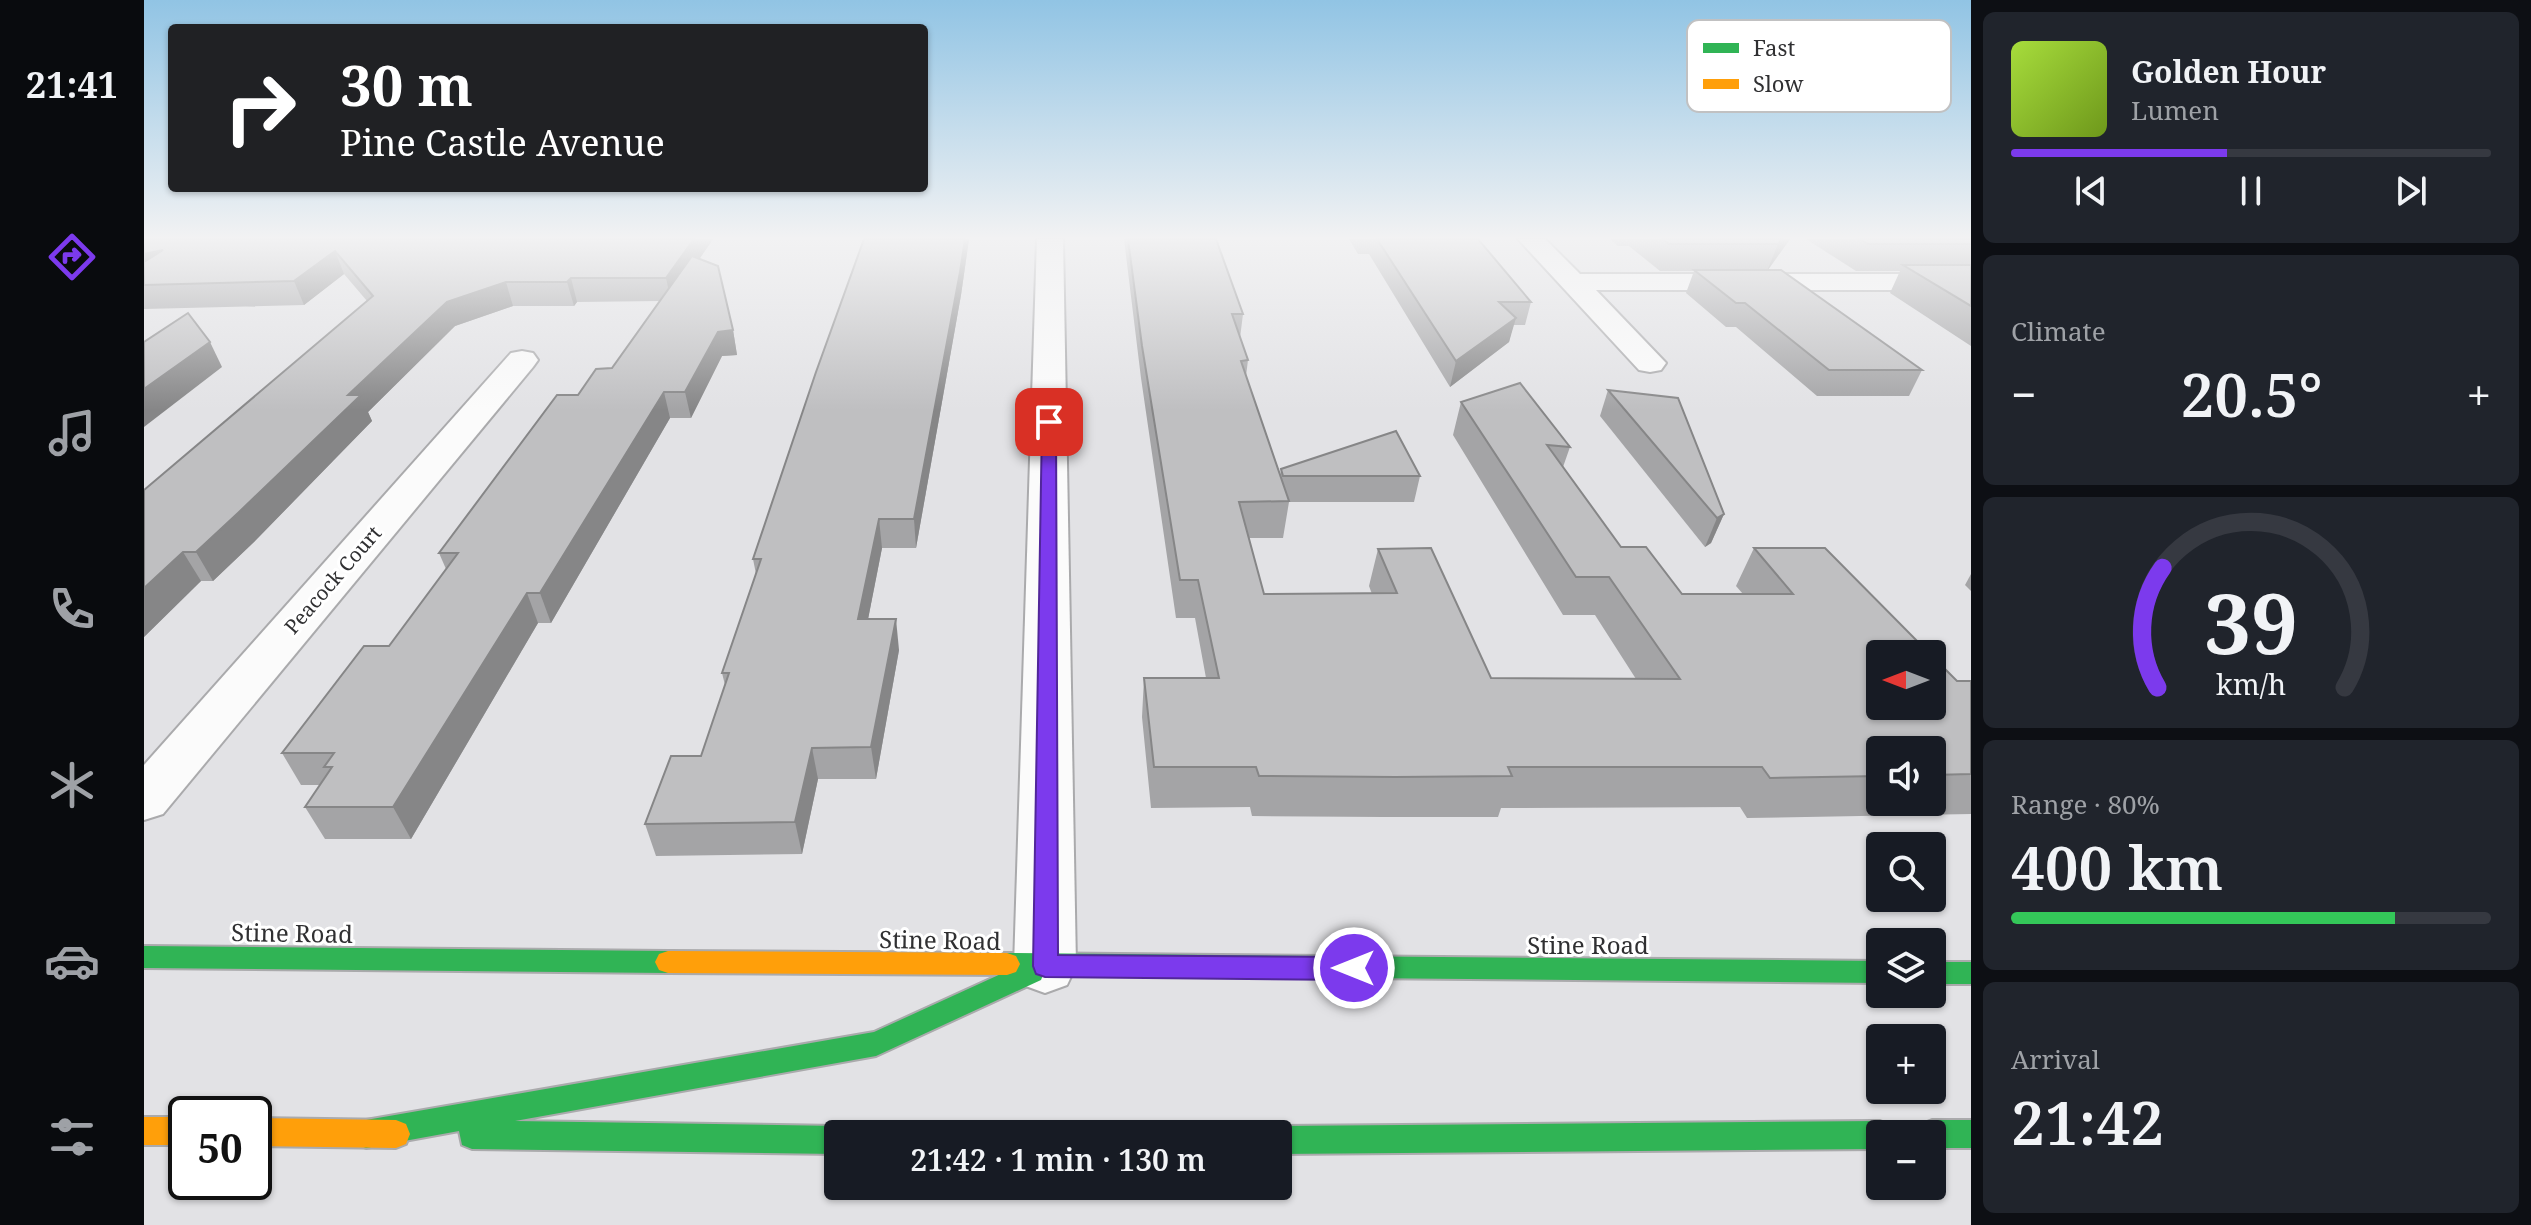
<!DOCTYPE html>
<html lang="en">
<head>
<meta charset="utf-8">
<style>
  :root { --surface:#171b24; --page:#20242c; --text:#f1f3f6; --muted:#9ea1a6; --line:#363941; --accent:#7c3aed }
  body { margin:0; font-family:"Noto Serif",serif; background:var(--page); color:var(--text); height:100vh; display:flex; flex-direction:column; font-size:30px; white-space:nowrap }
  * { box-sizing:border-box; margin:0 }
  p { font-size:26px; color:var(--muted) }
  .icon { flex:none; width:44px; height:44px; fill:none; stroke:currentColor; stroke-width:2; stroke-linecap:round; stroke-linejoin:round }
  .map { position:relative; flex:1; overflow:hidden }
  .side { display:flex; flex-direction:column; gap:12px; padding:12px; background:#0d0f14; width:560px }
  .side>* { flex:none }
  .guide { position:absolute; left:24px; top:24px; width:760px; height:168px; border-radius:8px; box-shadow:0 2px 6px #0004; background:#202124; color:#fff; overflow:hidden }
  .needle { width:52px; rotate:270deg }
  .buttons { position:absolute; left:1722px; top:640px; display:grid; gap:16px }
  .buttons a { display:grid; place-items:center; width:80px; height:80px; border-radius:8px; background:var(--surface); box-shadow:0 2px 6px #0004; font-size:40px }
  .speed { position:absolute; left:24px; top:1096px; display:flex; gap:16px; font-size:40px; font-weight:700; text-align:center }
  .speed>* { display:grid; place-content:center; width:104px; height:104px; border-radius:50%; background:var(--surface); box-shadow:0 2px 6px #0004; line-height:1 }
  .speed .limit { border:4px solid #111; border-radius:12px; background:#fff; color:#111 }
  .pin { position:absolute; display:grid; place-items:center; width:68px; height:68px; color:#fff; margin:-34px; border-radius:16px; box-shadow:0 4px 12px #0006 }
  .me { position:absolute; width:88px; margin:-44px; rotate:270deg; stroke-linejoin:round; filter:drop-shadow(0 0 6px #0008) }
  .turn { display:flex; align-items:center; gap:28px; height:168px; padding:0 40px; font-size:36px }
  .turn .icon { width:104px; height:104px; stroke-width:2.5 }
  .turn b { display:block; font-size:56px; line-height:68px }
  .big { font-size:60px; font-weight:600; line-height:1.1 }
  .side .card { flex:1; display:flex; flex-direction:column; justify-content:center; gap:12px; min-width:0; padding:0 28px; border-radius:12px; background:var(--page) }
  .side .dial { align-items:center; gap:0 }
  .dial svg { height:208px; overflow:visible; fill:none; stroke:var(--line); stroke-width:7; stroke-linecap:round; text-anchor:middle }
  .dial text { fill:var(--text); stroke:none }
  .song { display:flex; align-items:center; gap:24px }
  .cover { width:96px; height:96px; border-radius:12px; background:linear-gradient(135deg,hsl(80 70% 55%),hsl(80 70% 35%)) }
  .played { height:8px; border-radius:4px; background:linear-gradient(90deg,var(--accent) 45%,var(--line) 45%) }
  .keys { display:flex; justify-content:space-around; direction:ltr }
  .heat { display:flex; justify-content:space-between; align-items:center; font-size:44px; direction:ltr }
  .charge { height:12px; border-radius:6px; background:linear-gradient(90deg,#34c759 80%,var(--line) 0) }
  .trip { position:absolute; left:680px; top:1120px; width:468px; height:80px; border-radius:8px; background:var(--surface); box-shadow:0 2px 6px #0004; font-weight:600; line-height:80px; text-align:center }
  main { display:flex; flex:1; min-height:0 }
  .dock { display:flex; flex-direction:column; width:144px; justify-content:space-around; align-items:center; background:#090b0e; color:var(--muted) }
  .dock .icon { width:56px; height:56px }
  .dock .selected { color:var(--accent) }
  .dock b { font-size:36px; color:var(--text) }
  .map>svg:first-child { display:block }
</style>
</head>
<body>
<main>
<nav class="dock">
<b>21:41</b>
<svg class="icon selected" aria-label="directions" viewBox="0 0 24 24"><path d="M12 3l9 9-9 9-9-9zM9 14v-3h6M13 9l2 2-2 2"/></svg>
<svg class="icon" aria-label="music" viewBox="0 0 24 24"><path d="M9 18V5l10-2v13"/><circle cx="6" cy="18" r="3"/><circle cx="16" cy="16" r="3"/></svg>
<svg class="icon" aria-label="phone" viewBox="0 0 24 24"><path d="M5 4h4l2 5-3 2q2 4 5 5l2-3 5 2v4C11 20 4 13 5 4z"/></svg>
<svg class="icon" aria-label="climate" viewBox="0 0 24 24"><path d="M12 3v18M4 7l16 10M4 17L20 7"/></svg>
<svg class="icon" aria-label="car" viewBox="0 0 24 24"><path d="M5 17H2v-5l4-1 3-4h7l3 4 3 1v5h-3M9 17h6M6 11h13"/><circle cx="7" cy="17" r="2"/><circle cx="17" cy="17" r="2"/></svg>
<svg class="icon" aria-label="filters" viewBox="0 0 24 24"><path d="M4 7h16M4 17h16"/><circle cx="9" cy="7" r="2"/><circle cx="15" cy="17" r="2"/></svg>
</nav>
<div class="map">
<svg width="1827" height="1225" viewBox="0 0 1827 1225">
  <rect width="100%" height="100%" fill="#e2e2e5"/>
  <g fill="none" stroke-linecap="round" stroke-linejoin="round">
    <defs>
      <g id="street">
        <polygon points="893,239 919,239 932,966 923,985 901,993 879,985 870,966"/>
        <polygon points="1374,239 1401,239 1436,274 1827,274 1827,290 1452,290 1522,363 1517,370 1506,372 1495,370"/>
        <polygon points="378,351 389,353 394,360 389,367 19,814 0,820 0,765 367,353"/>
      </g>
      <g id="fast">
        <polygon points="0,946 524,951 533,954 537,962 533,970 524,973 0,968"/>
        <polygon points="863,953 1736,961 1736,983 899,975 897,980 732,1056 371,1121 694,1126 704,1130 706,1134 694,1134 694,1154 328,1149 318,1145 315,1131 222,1148 212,1144 208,1134 212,1124 222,1120 730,1032 859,973 854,972 850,964 854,956"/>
        <rect x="1788" y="962" width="39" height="22"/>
        <polygon points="1788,1120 1827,1120 1827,1148 1788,1148 1788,1134 1774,1134 1778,1124"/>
        <polygon points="1736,1121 1746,1125 1750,1134 1736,1134 1736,1149 1134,1154 1134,1134 1122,1134 1124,1130 1134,1126"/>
      </g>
      <g id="slow">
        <polygon points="524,951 863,953 872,956 876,964 872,972 863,975 524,973 515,970 511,962 515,954"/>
        <rect x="0" y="1117" width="42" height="28"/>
        <polygon points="110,1118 252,1120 262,1124 266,1134 262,1144 252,1148 110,1146"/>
      </g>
    </defs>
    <use href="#street" stroke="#aaaaac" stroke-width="4"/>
    <use href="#fast" stroke="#aaaaac" stroke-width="4"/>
    <use href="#slow" stroke="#aaaaac" stroke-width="4"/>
    <use href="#street" fill="#fbfbfb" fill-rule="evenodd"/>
    <use href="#fast" fill="#30b455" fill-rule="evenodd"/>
    <use href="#slow" fill="#ff9f0a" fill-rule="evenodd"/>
  </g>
  <g fill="#a4a4a6" fill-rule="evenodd">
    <polygon points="0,239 569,239 555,259 589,330 593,355 578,356 547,418 526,418 407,623 394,623 267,839 181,839 161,807 176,785 157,785 138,753 245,646 302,569 295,553 434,395 468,368 516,301 433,302 430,306 369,306 311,326 224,412 228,421 110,542 69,581 57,581 0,637 0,490 223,301 200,274 160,305 0,309"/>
    <polygon points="720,239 825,239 817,295 772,548 738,548 724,619 755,650 732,779 674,779 658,854 512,856 501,824 557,756 581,685 578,673 612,574 609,559"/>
    <path d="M980,239H1072L1099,314L1096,338L1104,360L1102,376L1136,477L1137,469L1276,476L1270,502H1145L1139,538H1105L1120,594H1228L1225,586L1234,549L1347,678L1492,679L1451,615H1419L1309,435L1317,402L1426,447L1419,467L1477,547L1538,594H1599L1592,586L1610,548L1813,681H1827V814L1603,818L1596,807L1357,808L1354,817H1240L1108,816L1106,807L1007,808L998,717L1000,678H1062L1051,618H1032L997,378ZM1736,750H1788V802H1736Z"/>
    <polygon points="1205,239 1334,239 1387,302 1381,325 1369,325 1365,342 1306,387 1225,254 1214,254"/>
    <polygon points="1466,239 1646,239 1624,270 1778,370 1765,396 1673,396 1592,327 1582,327 1542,293 1550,271 1516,271 1485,246 1474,246"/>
    <polygon points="1662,239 1827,239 1827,346 1746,293 1756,271 1712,271"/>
    <polygon points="1464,390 1580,514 1567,543 1561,547 1456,416"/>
    <polygon points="1827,574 1827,591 1821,585"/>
  </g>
  <g fill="#868687">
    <polygon points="550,239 569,239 527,301 522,278"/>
    <polygon points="821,239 825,239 817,295 772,548 770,519"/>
    <polygon points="1638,239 1646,239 1623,271 1634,244"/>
    <polygon points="19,250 0,279 0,254"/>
    <polygon points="191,251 200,274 160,305 150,281"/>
    <polygon points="427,278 433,302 430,306 423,282"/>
    <polygon points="362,282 369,306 311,326 224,412 228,421 110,542 69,581 52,552 204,395 303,302"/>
    <polygon points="1372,318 1365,342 1306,387 1312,361"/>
    <polygon points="589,330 593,355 578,356 547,418 541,392 574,332"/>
    <polygon points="66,342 78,367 0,427 0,389"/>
    <polygon points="520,392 526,418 407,623 396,593"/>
    <polygon points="1580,514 1567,543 1561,547 1573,518"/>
    <polygon points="735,519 738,548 718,650 714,619"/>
    <polygon points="39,552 57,581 0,637 0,588"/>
    <polygon points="383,593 394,623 267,839 249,807"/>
    <polygon points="752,619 755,650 732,779 727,747"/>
    <polygon points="668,748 674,779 658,854 651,822"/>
  </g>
  <g fill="#bfbfc1" stroke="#868687" stroke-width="2">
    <polygon points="0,239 550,239 522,278 427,278 423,282 362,282 303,302 204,395 217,395 94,513 52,552 39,552 0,588 0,490 229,296 191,251 150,281 0,285 0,262 19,250 0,254"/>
    <polygon points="720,239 821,239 816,272 770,519 735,519 714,619 752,619 727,747 668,748 651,822 501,824 527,756 557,756 585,673 578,673 617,559 609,559 672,372"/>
    <polygon points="984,239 1072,239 1099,314 1088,314 1104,360 1097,361 1145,501 1095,502 1120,594 1253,593 1234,549 1287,548 1347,678 1536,679 1465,577 1432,577 1317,402 1376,383 1426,447 1403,445 1477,547 1502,547 1538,594 1649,594 1610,548 1681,548 1786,654 1736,654 1736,706 1788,706 1788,656 1813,681 1827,681 1827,774 1788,775 1788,750 1736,750 1736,776 1626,778 1618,767 1364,767 1368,776 1251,777 1115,776 1112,767 1010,767 1000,678 1075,678 1054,580 1036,580 998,346"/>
    <polygon points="1233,239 1334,239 1387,302 1355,302 1372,318 1312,361"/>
    <polygon points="1519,239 1638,239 1634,244 1525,244"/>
    <polygon points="1716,239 1827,239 1827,244 1724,244"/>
    <polygon points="548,256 574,266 589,330 574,332 541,392 520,392 396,593 383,593 249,807 161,807 188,767 180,767 190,753 138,753 220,646 245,646 314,553 295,553 413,395 434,395 452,369 468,368"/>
    <polygon points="1759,265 1827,265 1827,306"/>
    <polygon points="1550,270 1637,270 1778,370 1685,370 1601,303 1592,303"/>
    <polygon points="44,313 66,342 0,389 0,342"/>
    <polygon points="1464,390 1534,398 1580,514 1573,518"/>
    <polygon points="1252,431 1276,476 1139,476 1137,469"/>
  </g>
  <linearGradient id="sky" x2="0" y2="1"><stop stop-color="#91c4e4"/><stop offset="0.58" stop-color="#f2f2f3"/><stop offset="1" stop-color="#f2f2f3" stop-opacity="0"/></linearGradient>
  <rect width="1827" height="410" fill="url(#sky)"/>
  <polygon fill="#7c3aed" stroke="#51269a" stroke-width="2" points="905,418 912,422 914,955 1210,957 1219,961 1223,968 1219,976 1210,980 901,977 892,974 889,966 898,422"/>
  <g text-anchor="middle" stroke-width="6" stroke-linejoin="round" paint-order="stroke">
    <g font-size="20" fill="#303032" stroke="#fff">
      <text transform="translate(189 580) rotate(-49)" y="7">Peacock Court</text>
    </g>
    <g font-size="24" fill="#303032" stroke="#fff">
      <text transform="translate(148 934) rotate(1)" y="8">Stine Road</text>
      <text transform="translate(796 941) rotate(1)" y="8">Stine Road</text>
      <text x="1444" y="954">Stine Road</text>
    </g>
  </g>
  <rect x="1543" y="20" width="264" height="92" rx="12" fill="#fff" stroke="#c1c1c2" stroke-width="2"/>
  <rect x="1559" y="43" width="36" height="10" fill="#30b455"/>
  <rect x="1559" y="79" width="36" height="10" fill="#ff9f0a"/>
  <g font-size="22" fill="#303032">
    <text x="1609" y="56">Fast</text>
    <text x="1609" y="92">Slow</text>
  </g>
</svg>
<div class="buttons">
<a><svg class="needle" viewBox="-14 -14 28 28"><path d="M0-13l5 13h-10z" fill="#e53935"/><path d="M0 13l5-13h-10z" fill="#9ea1a6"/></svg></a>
<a><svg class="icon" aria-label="sound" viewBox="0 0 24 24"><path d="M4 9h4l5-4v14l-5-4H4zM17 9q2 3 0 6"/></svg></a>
<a><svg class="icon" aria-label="search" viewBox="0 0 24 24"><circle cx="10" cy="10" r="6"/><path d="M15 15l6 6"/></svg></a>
<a><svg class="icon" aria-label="layers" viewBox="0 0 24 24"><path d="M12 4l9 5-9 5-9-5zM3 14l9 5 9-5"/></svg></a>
<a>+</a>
<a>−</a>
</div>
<div class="speed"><div class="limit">50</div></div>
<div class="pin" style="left:905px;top:422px;background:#d93025"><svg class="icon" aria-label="arrive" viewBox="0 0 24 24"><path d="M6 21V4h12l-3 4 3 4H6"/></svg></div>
<svg class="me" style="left:1210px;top:968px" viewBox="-20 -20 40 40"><circle r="17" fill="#7c3aed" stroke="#fff" stroke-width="3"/><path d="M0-11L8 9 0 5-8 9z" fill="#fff"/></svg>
<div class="trip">21:42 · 1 min · 130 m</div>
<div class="guide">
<div class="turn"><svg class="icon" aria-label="right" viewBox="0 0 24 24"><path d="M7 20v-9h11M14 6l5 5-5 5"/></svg><div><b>30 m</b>Pine Castle Avenue</div></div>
</div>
</div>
<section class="side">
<div class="card">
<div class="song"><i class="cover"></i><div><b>Golden Hour</b><p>Lumen</p></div></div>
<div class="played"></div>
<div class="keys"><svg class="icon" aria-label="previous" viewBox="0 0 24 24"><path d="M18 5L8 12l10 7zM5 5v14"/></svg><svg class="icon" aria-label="pause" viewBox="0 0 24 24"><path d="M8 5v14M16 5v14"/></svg><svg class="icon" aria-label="next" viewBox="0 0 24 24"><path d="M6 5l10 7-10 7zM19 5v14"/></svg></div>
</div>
<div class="card"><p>Climate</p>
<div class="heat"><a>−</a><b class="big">20.5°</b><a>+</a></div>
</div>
<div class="card dial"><svg viewBox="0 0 100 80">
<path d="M14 69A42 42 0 1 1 86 69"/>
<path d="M14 69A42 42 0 0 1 16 23" stroke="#7c3aed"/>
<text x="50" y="56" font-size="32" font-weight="700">39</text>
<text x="50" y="72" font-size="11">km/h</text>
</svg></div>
<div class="card"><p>Range · 80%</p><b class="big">400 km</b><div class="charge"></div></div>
<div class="card"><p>Arrival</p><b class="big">21:42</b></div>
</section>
</main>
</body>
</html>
